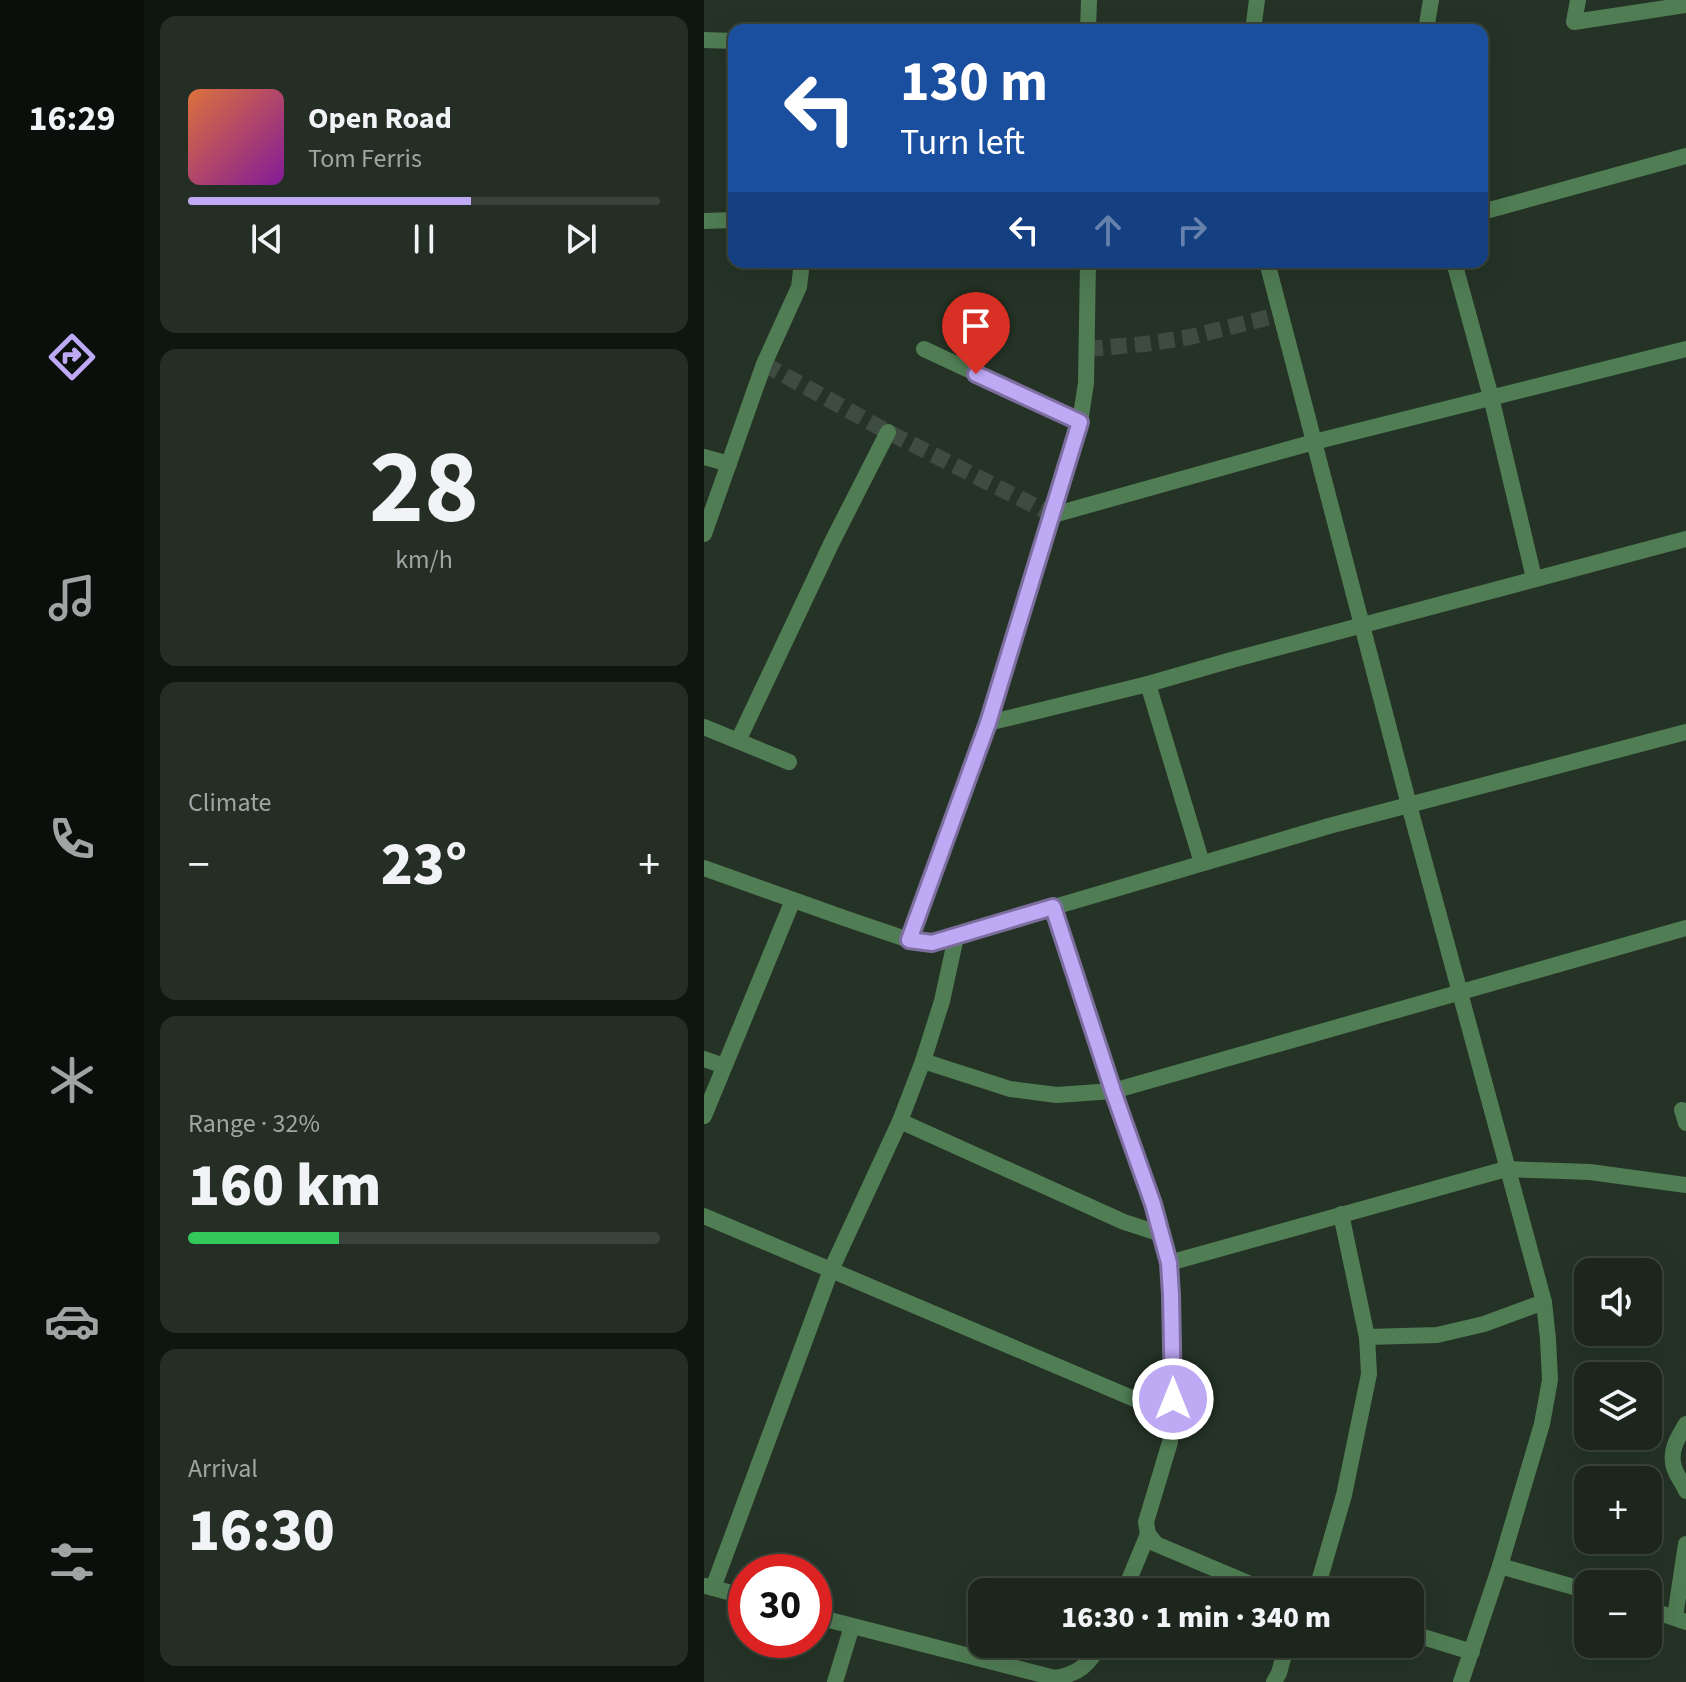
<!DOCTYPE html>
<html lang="en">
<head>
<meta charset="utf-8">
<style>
  :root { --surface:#1c261c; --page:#252e25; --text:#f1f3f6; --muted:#a0a5a3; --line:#3a433b; --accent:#bea9f5 }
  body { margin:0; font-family:"Source Sans 3",sans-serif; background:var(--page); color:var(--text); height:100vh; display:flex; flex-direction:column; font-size:30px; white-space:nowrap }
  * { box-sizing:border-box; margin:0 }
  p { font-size:26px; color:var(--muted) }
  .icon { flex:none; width:44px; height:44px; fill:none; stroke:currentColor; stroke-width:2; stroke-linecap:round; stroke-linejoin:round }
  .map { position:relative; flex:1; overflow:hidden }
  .panel { display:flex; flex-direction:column; gap:16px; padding:16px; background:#0f150f; width:560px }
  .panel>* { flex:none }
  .banner { position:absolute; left:24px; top:24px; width:760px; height:244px; border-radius:16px; box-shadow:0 8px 32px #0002,0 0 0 2px var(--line); background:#1a4fa0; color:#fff; overflow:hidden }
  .fabs { position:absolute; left:870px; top:1258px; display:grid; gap:16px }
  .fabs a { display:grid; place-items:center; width:88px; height:88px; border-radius:16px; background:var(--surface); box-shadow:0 8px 32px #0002,0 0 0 2px var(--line); font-size:40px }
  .speed { position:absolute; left:24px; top:1554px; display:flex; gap:16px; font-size:40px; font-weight:700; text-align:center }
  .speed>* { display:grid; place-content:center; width:104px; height:104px; border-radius:50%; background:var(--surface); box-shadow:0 8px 32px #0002,0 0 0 2px var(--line); line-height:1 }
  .speed .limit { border:12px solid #d22; background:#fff; color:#111 }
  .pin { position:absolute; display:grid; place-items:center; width:68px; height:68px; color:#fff; margin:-82px -34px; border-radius:50% 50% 50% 0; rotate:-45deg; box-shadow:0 0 8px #0007 }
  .pin .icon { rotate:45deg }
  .me { position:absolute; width:88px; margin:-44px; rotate:0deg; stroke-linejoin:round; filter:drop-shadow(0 0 6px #0008) }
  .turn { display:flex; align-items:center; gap:28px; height:168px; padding:0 40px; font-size:36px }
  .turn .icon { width:104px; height:104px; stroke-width:2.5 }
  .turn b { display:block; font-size:56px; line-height:68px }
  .lanes { display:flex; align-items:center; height:76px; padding:0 40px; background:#0003; justify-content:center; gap:40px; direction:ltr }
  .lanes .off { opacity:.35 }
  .big { font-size:60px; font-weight:800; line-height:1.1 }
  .panel .card { flex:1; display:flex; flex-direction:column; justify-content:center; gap:12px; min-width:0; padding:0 28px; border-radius:16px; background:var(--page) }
  .panel .dial { align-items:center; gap:0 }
  .dial b { font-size:104px; line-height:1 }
  .song { display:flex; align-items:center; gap:24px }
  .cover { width:96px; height:96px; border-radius:12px; background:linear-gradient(135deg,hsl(20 70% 55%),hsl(290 70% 35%)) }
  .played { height:8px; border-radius:4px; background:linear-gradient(90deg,var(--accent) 60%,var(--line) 60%) }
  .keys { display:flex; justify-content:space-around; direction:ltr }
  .heat { display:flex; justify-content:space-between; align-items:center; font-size:44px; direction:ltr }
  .charge { height:12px; border-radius:6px; background:linear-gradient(90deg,#34c759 32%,var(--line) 0) }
  .trip { position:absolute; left:264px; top:1578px; width:456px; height:80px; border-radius:16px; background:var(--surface); box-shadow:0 8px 32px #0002,0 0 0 2px var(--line); font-weight:800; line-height:80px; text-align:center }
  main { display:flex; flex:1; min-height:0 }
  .dock { display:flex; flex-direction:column; width:144px; justify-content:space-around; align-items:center; background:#0b0f0b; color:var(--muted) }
  .dock .icon { width:56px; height:56px }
  .dock .current { color:var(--accent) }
  .dock b { font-size:36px; color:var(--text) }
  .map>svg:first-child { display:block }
</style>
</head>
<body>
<main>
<nav class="dock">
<b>16:29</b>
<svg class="icon current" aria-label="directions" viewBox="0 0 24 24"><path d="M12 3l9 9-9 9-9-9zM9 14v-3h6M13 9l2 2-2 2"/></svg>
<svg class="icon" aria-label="music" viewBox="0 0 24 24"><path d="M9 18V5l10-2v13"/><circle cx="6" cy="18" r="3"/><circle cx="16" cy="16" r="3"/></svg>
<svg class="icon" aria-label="phone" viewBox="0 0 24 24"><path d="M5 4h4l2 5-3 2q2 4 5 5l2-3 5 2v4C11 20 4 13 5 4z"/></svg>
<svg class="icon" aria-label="climate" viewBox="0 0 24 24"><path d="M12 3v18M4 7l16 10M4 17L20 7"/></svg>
<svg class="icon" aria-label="car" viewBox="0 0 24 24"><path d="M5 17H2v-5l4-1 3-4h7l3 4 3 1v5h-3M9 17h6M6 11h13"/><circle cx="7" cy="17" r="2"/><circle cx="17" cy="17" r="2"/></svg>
<svg class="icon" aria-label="filters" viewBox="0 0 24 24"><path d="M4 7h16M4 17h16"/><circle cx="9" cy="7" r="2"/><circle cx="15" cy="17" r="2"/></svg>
</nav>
<section class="panel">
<div class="card">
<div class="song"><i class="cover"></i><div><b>Open Road</b><p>Tom Ferris</p></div></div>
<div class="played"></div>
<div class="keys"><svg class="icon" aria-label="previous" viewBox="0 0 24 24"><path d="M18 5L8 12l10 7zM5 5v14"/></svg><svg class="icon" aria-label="pause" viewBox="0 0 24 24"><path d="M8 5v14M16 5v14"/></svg><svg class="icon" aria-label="next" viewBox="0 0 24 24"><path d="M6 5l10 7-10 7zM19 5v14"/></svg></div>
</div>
<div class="card dial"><b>28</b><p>km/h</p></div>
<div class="card"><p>Climate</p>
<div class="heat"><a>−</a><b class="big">23°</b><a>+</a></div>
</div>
<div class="card"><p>Range · 32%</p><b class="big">160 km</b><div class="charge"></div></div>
<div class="card"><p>Arrival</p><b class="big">16:30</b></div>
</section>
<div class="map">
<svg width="982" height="1682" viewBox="0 0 982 1682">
  <rect width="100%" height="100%" fill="#253326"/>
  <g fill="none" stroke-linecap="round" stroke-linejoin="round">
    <g stroke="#3e4b3f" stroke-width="16" stroke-dasharray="16 8" stroke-linecap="butt">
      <polyline points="383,349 441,344 486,337 578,314"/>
      <polyline points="60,364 184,432 349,515"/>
    </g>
    <g stroke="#507d54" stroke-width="16">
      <polyline points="874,0 870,22 982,5"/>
      <polyline points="384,30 385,0"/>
      <polyline points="549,30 553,0"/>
      <polyline points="722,30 727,0"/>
      <polyline points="0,40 30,41"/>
      <polyline points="778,212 982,156"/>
      <polyline points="0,221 30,220"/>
      <polyline points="563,262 705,805 840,1302 844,1339 846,1380 838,1424 796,1566 757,1682"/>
      <polyline points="750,262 787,397 830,578"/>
      <polyline points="220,349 376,422"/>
      <polyline points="0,457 25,464"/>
      <polyline points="349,515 610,442 982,349"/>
      <polyline points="0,534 60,364 95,287 98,262"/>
      <polyline points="284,723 444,684"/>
      <polyline points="0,727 85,762"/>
      <polyline points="34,741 128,542 184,432"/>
      <polyline points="498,863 444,684 524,661 982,539"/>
      <polyline points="0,868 143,919 205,940 228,943 625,826 982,732"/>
      <polyline points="349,907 409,1091 449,1204 465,1263 470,1383 466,1442 442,1522 444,1534 452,1544 565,1592"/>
      <polyline points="205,940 284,723 376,422 382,383 384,262"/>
      <polyline points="0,1059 20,1066"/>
      <polyline points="219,1061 306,1089 353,1095 409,1091 982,928"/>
      <polyline points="978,1110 982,1123"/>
      <polyline points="0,1116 89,900"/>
      <polyline points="196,1121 420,1222 457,1234"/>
      <polyline points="0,1216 468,1415"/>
      <polyline points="465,1263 802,1169 886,1172 982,1185"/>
      <polyline points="663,1337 733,1335 780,1324 840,1302"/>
      <path d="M982,1424C974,1437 965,1451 970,1467C972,1475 979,1483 982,1491"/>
      <polyline points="796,1566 884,1591"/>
      <polyline points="2,1586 42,1597"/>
      <polyline points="9,1588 127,1270 196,1121 219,1061 238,1001 252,937"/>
      <polyline points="420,1592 444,1534"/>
      <polyline points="612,1592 640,1495 665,1374 663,1337 637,1214"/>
      <polyline points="944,1609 982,1622"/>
      <path d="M110,1616L351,1678C375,1674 384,1665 397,1644"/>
      <polyline points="971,1617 982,1544"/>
      <polyline points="706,1633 768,1652"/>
      <polyline points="131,1682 148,1626"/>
      <polyline points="570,1682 575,1673 583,1644"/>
    </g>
  </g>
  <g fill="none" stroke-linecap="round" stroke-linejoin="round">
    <defs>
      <polyline id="route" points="272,374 376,422 284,723 205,940 228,943 349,907 409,1091 449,1204 465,1263 467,1295 469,1399"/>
    </defs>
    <use href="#route" stroke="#7c6e9f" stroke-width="20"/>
    <use href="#route" stroke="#bea9f5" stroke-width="14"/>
  </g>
</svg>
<div class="fabs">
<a><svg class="icon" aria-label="sound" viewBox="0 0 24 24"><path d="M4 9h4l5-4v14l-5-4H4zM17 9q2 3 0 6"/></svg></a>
<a><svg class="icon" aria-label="layers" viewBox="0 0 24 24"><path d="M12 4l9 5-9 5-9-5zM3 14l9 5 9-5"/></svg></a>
<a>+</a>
<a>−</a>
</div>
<div class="speed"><div class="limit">30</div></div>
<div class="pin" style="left:272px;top:374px;background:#d93025"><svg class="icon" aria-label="arrive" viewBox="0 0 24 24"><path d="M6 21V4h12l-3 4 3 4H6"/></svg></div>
<svg class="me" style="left:469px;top:1399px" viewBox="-20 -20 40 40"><circle r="17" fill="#bea9f5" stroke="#fff" stroke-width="3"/><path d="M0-11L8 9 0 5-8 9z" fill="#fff"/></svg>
<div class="trip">16:30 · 1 min · 340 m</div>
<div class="banner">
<div class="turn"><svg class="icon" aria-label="left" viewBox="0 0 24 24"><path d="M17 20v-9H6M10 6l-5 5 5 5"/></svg><div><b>130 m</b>Turn left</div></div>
<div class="lanes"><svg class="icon" aria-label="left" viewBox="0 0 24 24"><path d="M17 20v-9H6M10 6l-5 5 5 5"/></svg><svg class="icon off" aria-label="ahead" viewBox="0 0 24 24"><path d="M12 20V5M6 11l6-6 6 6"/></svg><svg class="icon off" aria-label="right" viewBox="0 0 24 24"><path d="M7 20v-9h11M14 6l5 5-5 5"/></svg></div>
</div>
</div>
</main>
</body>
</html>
